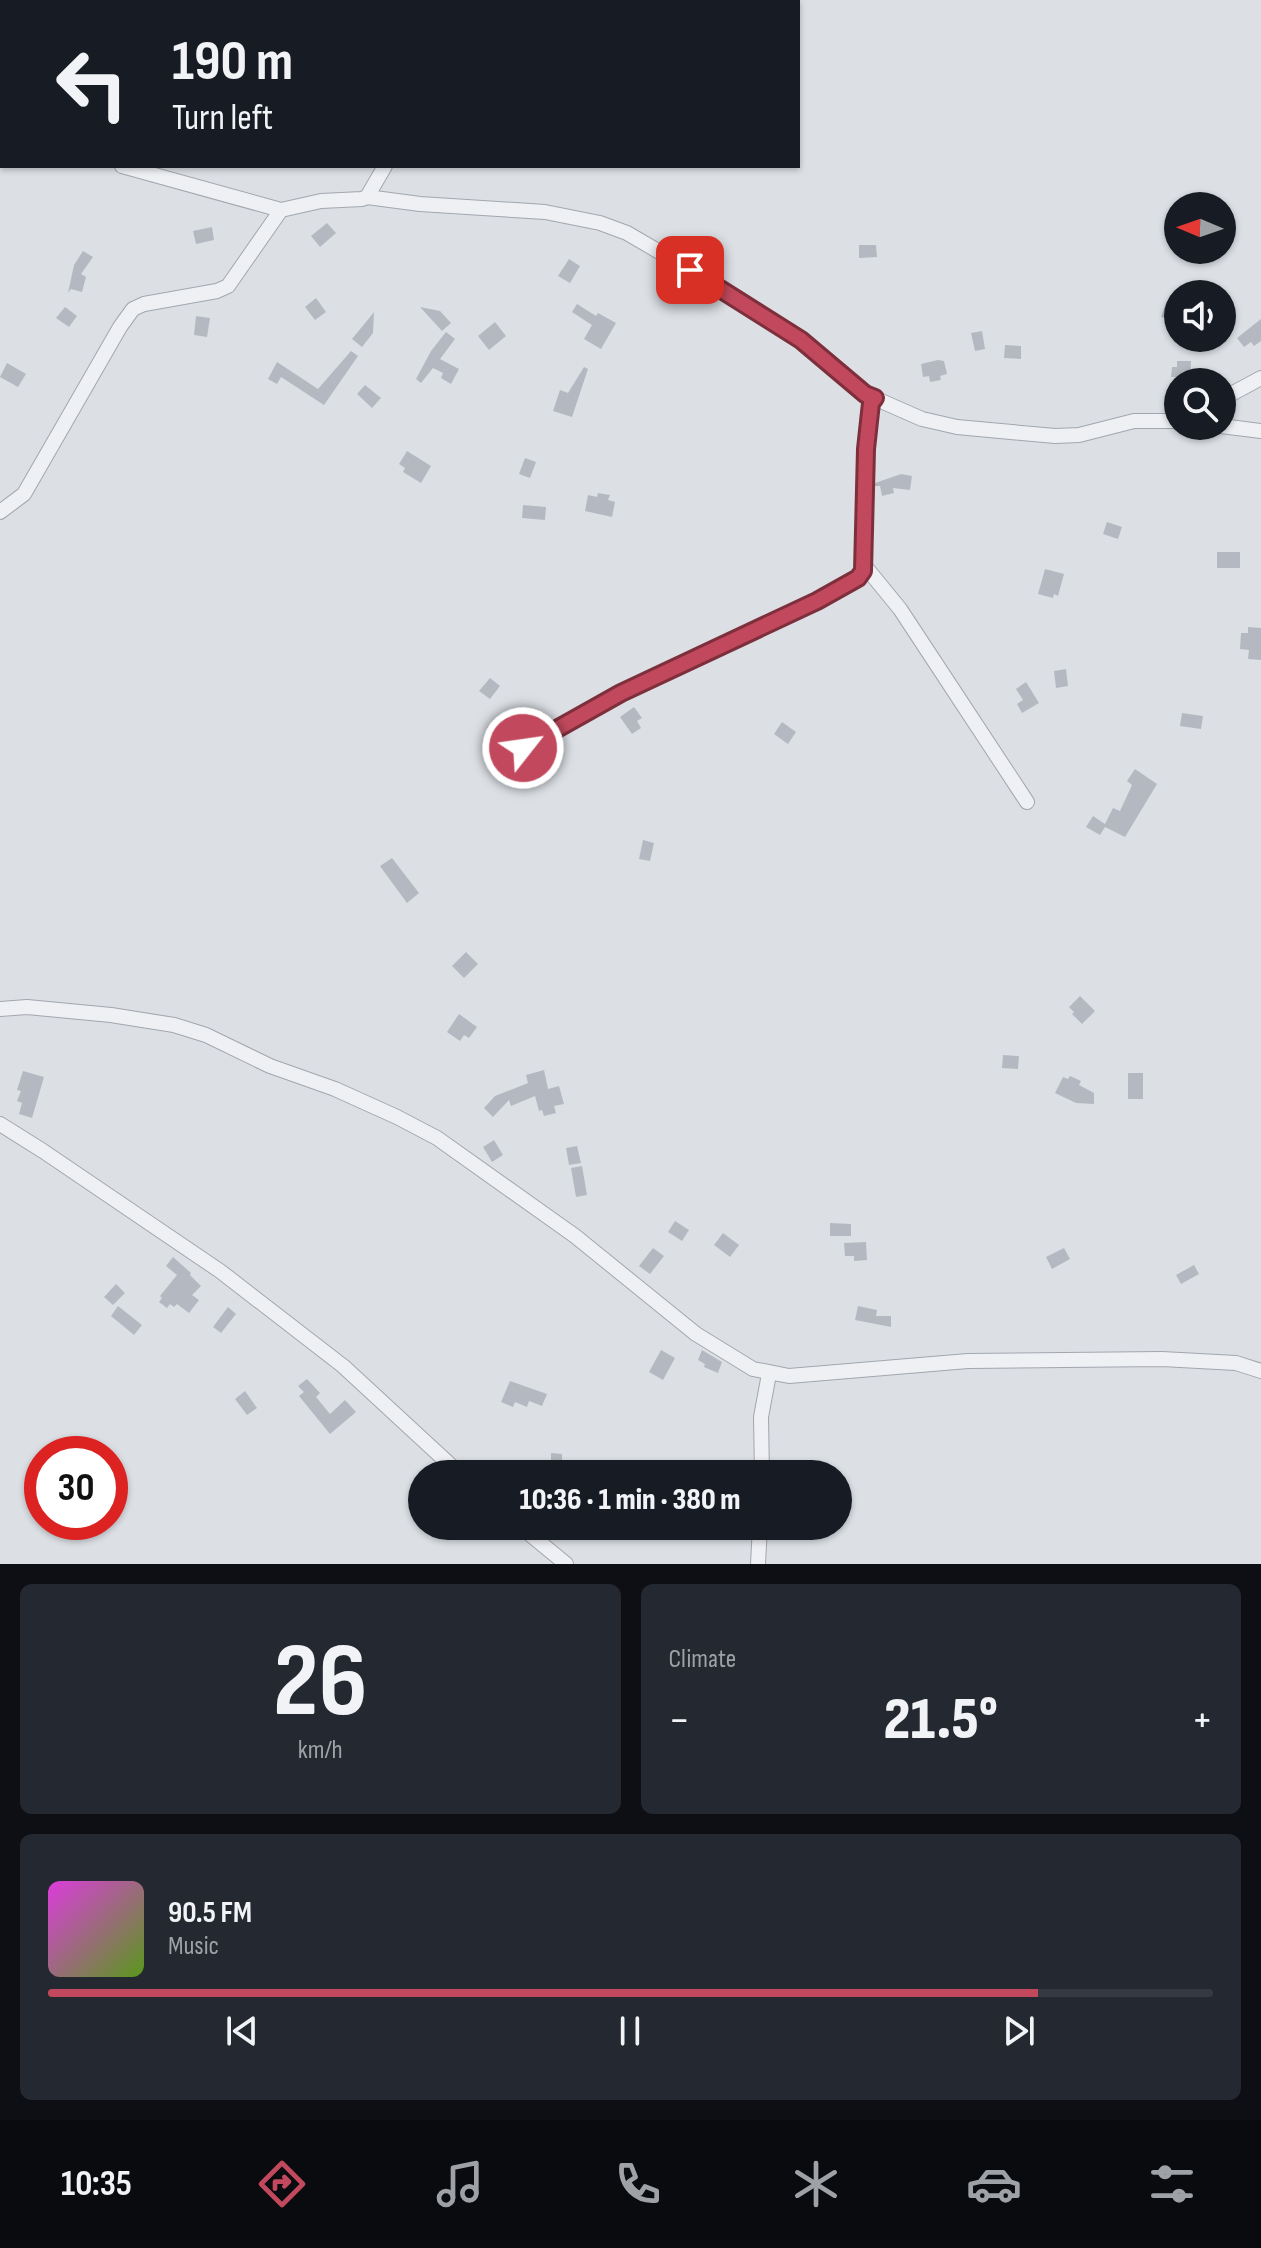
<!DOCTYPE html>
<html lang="en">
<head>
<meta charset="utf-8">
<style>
  :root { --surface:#171b24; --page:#242831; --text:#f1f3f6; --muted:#9ea1a6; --line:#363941; --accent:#c2495d }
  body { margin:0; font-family:"Sofia Sans Condensed",sans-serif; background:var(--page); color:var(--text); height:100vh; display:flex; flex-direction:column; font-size:30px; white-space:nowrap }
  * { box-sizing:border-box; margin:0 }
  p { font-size:26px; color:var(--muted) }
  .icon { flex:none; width:44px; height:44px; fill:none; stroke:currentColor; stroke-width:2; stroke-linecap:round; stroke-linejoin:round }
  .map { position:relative; height:1564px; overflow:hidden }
  .details { display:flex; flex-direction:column; gap:20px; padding:20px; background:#0d0f14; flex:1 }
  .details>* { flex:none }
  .guide { position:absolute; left:0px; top:0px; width:800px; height:168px; box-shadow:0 2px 6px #0004; background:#171b24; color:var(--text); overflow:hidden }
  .needle { width:52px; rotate:272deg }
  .controls { position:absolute; left:1164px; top:192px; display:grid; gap:16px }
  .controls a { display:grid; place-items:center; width:72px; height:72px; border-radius:50%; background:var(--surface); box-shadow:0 2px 6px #0004; font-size:40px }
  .speed { position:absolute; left:24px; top:1436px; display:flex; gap:16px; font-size:40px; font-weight:700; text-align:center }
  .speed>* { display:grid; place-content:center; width:104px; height:104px; border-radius:50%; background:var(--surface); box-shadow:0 2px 6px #0004; line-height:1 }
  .speed .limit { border:12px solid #d22; background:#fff; color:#111 }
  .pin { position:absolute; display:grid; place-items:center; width:68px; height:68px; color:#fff; margin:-34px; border-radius:16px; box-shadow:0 4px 12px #0006 }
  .me { position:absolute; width:88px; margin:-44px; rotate:60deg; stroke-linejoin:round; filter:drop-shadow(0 0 6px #0008) }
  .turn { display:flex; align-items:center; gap:28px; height:168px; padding:0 40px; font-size:36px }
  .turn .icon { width:104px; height:104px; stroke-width:2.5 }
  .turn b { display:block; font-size:56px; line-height:68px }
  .big { font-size:60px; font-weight:800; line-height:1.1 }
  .details .widget { flex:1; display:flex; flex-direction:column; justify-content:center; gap:12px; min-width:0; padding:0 28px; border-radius:12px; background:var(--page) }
  .details .dial { align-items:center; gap:0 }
  .dial b { font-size:104px; line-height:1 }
  .song { display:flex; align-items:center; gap:24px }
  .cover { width:96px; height:96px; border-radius:12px; background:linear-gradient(135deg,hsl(300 70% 55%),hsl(90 70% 35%)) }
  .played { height:8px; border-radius:4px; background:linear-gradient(90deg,var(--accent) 85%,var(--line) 85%) }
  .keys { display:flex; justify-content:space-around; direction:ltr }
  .heat { display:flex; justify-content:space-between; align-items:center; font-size:44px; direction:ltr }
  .details .tiles { flex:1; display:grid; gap:20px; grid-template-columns:1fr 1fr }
  .widget:last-child { grid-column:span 2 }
  .trip { position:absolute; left:408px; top:1460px; width:444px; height:80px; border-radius:40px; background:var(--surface); box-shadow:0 2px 6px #0004; font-weight:800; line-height:80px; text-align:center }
  .tab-bar { display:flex; height:128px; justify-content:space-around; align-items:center; background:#090b0e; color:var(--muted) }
  .tab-bar .icon { width:56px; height:56px }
  .tab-bar .selected { color:var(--accent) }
  .tab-bar b { font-size:36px; color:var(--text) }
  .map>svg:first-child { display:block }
</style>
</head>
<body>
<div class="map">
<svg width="1261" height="1564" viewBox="0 0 1261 1564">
  <rect width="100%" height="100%" fill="#dce0e5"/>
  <g fill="#b4b9c1">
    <polygon points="327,223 336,233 320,247 311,236"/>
    <polygon points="212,227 214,240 196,244 193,231"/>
    <polygon points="859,245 876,245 877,257 859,258"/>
    <polygon points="83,251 93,257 81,274 86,277 82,292 71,289 68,293 74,265"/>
    <polygon points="569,259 580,266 570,283 558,276"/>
    <polygon points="1177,291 1178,322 1175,326 1165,322 1167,318 1161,317 1166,303 1172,305"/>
    <polygon points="316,298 326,312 315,320 305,307"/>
    <polygon points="577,304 596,316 598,313 616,323 601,349 584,339 592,325 572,312"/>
    <polygon points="65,307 77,316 69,327 56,318"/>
    <polygon points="420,307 440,311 451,323 442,331"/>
    <polygon points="374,312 373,333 362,347 352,339"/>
    <polygon points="196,316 210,318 207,337 194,335"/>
    <polygon points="1261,319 1261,341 1254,346 1251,342 1244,347 1237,338"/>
    <polygon points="495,322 506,336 489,350 478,336"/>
    <polygon points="982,331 985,349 975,351 971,333"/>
    <polygon points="446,332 455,339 440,359 459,369 451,384 441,378 443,373 433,368 421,383 416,379 431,351"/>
    <polygon points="1005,345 1021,346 1021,359 1004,358"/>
    <polygon points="351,351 358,356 324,405 281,377 277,384 268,379 277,362 318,389"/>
    <polygon points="938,360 944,361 947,374 940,376 941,380 930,382 929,376 923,377 921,364"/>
    <polygon points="1177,361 1191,361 1190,382 1176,382 1176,377 1171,377 1172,367 1177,367"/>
    <polygon points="7,363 26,374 18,387 0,377"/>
    <polygon points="584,367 588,369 572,417 553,411 560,390 568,393"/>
    <polygon points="365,385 381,398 372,408 357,394"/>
    <polygon points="407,451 431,466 421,483 403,472 405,468 399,464"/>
    <polygon points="525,458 536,462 530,478 519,474"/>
    <polygon points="901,474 912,476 910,490 893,488 894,493 882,496 880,486 875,486 875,483"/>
    <polygon points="598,493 610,495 608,500 615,502 612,517 585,511 588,495 597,497"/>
    <polygon points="523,505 546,507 545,520 522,518"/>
    <polygon points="1107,522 1122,527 1118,539 1103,534"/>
    <rect x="1217" y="552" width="23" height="16"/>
    <polygon points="1045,569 1064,574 1058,596 1054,594 1053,598 1038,594"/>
    <polygon points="1248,627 1261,628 1261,660 1248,659 1249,650 1240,649 1241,633 1248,633"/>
    <polygon points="1066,669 1068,686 1056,688 1054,671"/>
    <polygon points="490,678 500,686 490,699 479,691"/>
    <polygon points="1026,682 1039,703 1022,713 1017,704 1023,700 1016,689"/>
    <polygon points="634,707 642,718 637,721 641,728 632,734 620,717"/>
    <polygon points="1182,713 1203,716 1201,729 1180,726"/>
    <polygon points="782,722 796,732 788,744 774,734"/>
    <polygon points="1135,769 1157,784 1125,837 1105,827 1100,835 1086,827 1093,816 1105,824 1113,808 1120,811 1132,785 1127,781"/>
    <polygon points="643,840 654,843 650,861 639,859"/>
    <polygon points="392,858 419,893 407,903 380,866"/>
    <polygon points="466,952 478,964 464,978 452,966"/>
    <polygon points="1080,996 1095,1011 1082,1024 1072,1014 1074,1012 1069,1007"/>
    <polygon points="459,1014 477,1027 469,1038 464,1035 460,1041 447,1032"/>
    <polygon points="1003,1055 1019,1056 1018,1069 1002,1068"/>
    <polygon points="544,1070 548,1089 559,1086 564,1104 554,1106 556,1113 544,1116 542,1110 539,1111 535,1096 511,1106 509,1100 493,1117 484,1108 495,1096 528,1083 526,1075"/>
    <polygon points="23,1071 44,1077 32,1118 19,1114 22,1103 17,1101 21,1091 17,1090"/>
    <rect x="1128" y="1073" width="15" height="26"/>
    <polygon points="1070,1076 1081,1081 1079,1085 1094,1093 1094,1104 1076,1103 1055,1093 1063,1077 1068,1079"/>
    <polygon points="494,1140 503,1155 492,1162 483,1147"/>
    <polygon points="577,1146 581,1163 569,1165 566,1148"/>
    <polygon points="582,1166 587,1195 576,1197 571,1168"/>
    <polygon points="675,1221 689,1230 682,1241 668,1232"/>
    <polygon points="830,1223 851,1224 851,1236 830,1236"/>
    <polygon points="723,1233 739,1245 730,1257 714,1245"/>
    <polygon points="866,1242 867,1260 854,1261 854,1256 845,1256 844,1243"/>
    <polygon points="653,1248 664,1256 650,1274 639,1266"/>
    <polygon points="1064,1248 1070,1259 1052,1269 1046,1257"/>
    <polygon points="173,1257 191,1273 190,1275 201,1286 192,1295 199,1300 189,1313 177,1304 174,1307 170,1304 167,1308 159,1302 162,1298 160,1296 177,1275 166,1266"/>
    <polygon points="1194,1265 1199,1274 1181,1284 1176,1275"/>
    <polygon points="116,1284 125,1293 113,1305 104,1297"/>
    <polygon points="118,1306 142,1325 134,1335 111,1316"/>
    <polygon points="858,1306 877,1310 876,1316 891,1316 891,1327 855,1320"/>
    <polygon points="228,1307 236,1314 221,1333 213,1327"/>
    <polygon points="661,1350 675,1358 663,1380 649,1372"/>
    <polygon points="702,1350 722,1362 718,1373 704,1367 705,1364 698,1360"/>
    <polygon points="307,1379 320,1393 316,1397 330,1414 345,1400 356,1412 330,1434 299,1396 304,1392 298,1386"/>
    <polygon points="510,1381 547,1394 542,1406 529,1401 527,1407 515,1402 513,1407 501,1402"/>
    <polygon points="245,1391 257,1408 247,1415 235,1399"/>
    <polygon points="551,1453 562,1454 562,1474 551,1474"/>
  </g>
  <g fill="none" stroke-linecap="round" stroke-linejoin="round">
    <defs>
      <g id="minor">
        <polyline points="455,2 457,0"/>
        <polyline points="0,140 2,141"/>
        <polyline points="122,166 281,210"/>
        <polyline points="367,197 420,204 545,212 600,223 627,233 738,298 801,340 865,394 922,419 957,427 1055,436 1079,435 1134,421 1178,421"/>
        <polyline points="1222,399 1261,378"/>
        <polyline points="1221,426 1261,431"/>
        <polyline points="0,512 24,494 120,327 133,309 144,304 217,291 228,286 281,210 321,201 362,199 367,197 385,166"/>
        <polyline points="864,565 900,609 1027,802"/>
        <polyline points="523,748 621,693 817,601 861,575 864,565 866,449 871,403 875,398"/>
        <polyline points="0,1009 27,1007 111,1015 174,1025 206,1035 270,1066 335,1089 397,1117 437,1138 575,1236 696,1334 753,1369 789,1376 968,1361 1162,1359 1236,1363 1261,1371"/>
        <polyline points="0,1124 43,1151 220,1271 343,1366 460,1474"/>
        <polyline points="762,1474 761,1417 769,1374"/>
        <polyline points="520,1526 566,1564"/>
        <polyline points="758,1564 760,1526"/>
      </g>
    </defs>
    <use href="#minor" stroke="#a2a7ae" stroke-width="16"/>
    <use href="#minor" stroke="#eef0f4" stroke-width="14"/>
  </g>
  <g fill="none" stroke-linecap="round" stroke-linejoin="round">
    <defs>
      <polyline id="route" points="523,748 621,693 817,601 858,578 863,571 866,449 871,403 875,398 865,394 801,340 690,270"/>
    </defs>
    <use href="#route" stroke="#7e2f3c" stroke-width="20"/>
    <use href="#route" stroke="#c2495d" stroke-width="14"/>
  </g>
</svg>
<div class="controls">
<a><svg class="needle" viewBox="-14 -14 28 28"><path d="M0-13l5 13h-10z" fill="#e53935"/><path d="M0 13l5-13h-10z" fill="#9ea1a6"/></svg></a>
<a><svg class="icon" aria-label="sound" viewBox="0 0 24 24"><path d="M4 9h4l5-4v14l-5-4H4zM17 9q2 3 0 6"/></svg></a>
<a><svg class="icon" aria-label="search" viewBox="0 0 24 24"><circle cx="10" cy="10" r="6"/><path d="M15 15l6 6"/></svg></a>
</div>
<div class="speed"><div class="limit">30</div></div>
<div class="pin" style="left:690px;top:270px;background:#d93025"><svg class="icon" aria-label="arrive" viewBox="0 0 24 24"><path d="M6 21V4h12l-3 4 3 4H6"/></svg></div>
<svg class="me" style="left:523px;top:748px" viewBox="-20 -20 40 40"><circle r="17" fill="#c2495d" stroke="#fff" stroke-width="3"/><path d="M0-11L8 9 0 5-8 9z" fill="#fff"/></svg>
<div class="trip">10:36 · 1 min · 380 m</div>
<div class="guide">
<div class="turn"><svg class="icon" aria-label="left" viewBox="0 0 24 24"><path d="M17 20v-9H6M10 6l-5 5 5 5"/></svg><div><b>190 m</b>Turn left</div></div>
</div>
</div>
<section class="details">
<div class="tiles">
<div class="widget dial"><b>26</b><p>km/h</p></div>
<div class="widget"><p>Climate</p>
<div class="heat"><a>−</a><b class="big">21.5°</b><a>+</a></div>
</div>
<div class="widget">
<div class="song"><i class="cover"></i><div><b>90.5 FM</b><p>Music</p></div></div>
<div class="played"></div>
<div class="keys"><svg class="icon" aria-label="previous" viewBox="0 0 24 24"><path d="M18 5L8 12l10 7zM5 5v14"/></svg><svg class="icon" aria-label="pause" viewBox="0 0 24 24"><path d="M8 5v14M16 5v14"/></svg><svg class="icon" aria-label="next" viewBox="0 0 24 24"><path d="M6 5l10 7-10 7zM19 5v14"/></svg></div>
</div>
</div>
</section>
<nav class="tab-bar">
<b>10:35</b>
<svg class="icon selected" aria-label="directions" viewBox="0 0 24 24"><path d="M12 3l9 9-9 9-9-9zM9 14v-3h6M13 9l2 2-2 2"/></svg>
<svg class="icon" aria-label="music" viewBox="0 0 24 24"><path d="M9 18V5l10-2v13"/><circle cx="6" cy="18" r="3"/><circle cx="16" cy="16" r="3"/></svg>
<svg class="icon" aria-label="phone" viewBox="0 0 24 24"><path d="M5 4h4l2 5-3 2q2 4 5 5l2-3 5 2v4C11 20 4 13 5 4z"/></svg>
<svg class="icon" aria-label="climate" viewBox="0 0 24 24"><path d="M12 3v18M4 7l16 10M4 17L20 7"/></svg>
<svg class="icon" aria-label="car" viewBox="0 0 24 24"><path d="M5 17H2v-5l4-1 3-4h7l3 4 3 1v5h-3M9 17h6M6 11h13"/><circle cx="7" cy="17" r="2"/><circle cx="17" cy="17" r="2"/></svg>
<svg class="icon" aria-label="filters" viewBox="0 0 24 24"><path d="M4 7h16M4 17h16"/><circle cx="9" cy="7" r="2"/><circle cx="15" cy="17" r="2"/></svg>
</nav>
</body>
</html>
